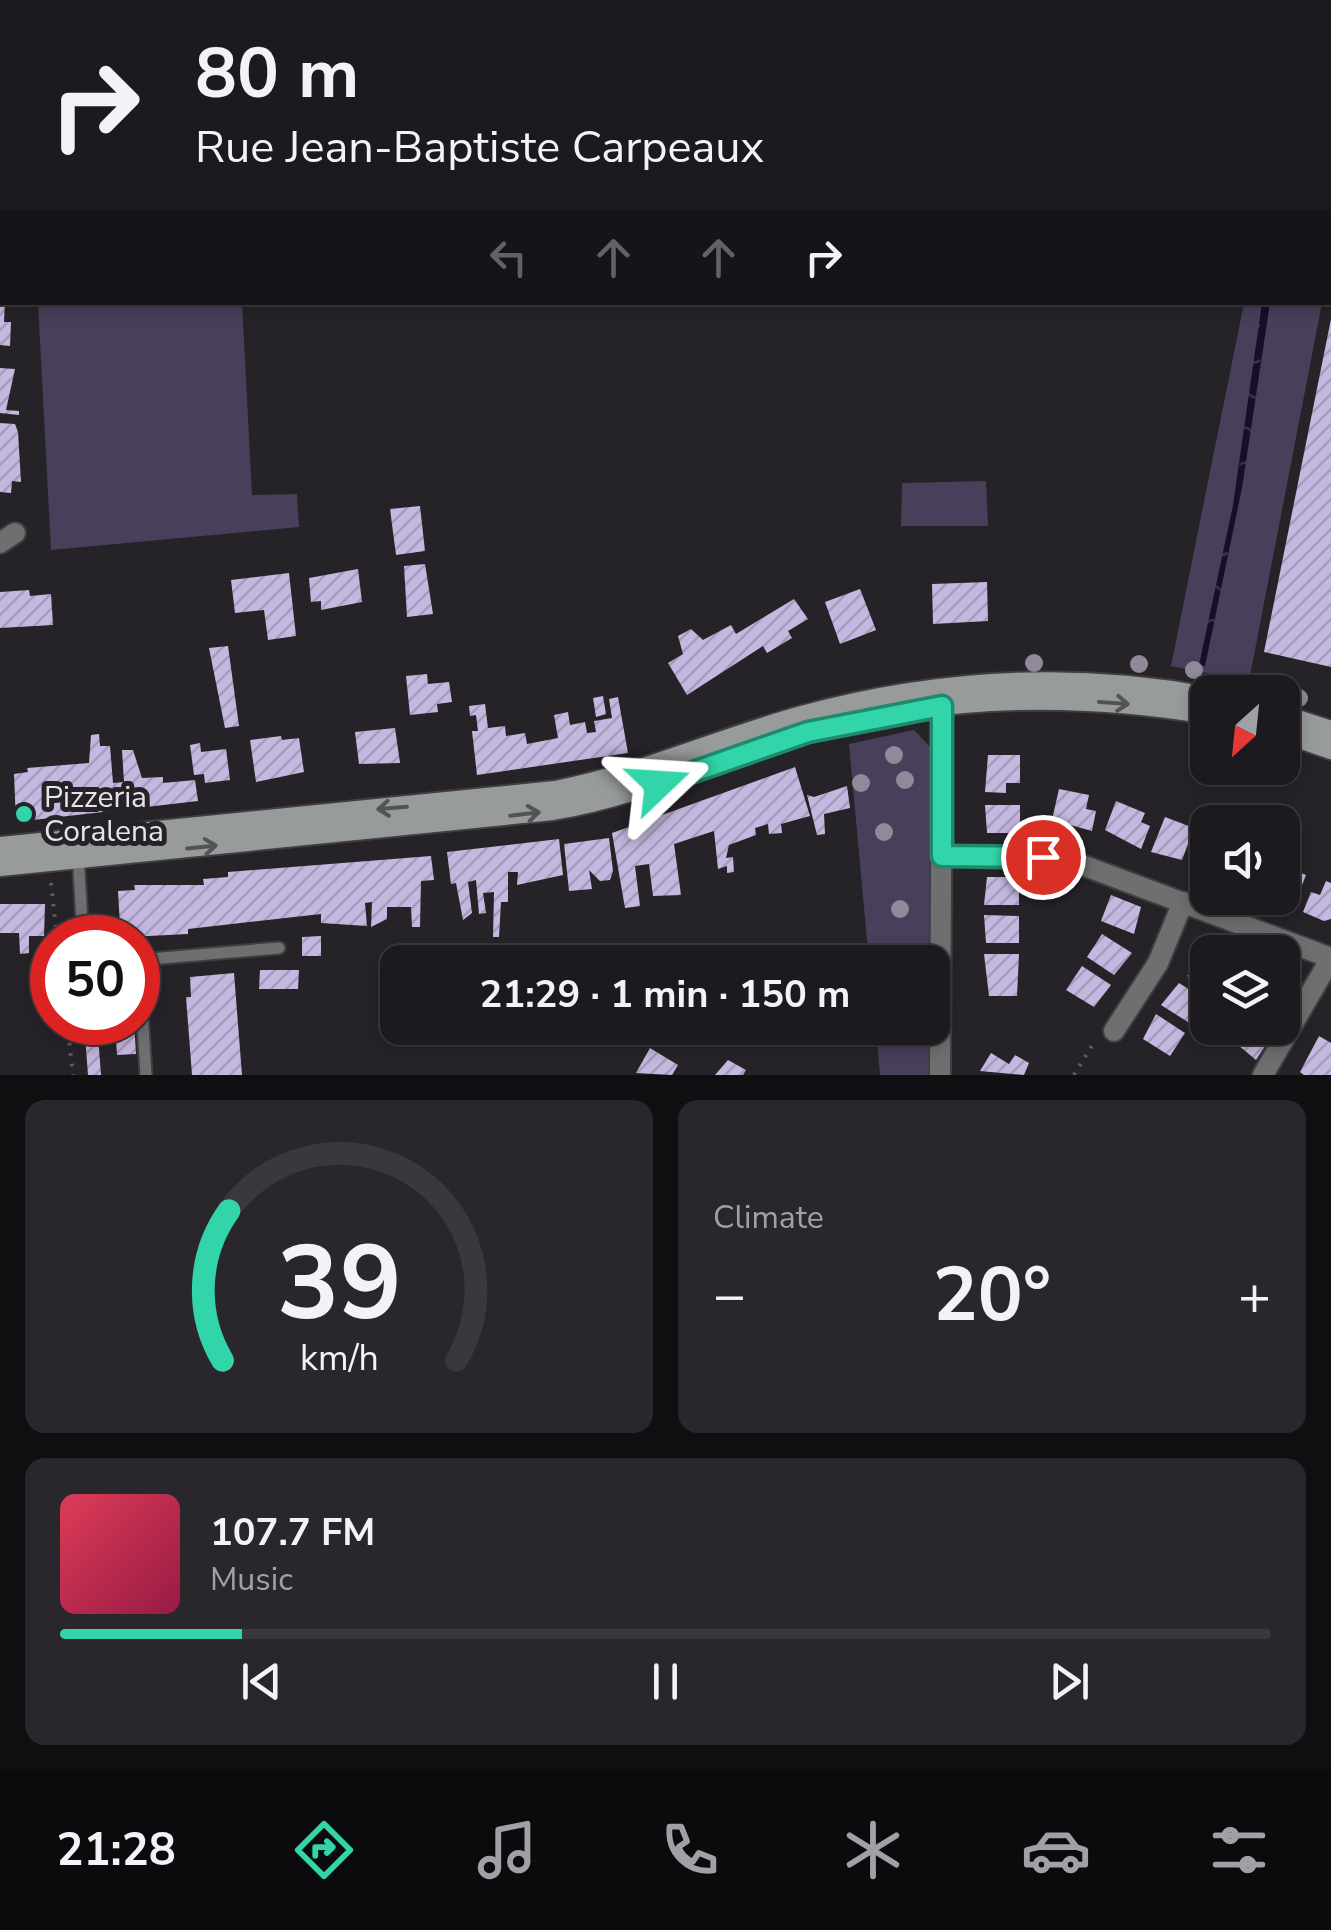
<!DOCTYPE html>
<html lang="en">
<head>
<meta charset="utf-8">
<style>
  :root { --surface:#1c1a1e; --page:#29272b; --text:#f1f3f6; --muted:#a0a1a4; --line:#3a383c; --accent:#32d4a9 }
  body { margin:0; font-family:"Nunito Sans",sans-serif; background:var(--page); color:var(--text); height:100vh; display:flex; flex-direction:column; font-size:38px; white-space:nowrap }
  * { box-sizing:border-box; margin:0 }
  p { font-size:32px; color:var(--muted) }
  .icon { flex:none; width:55px; height:55px; fill:none; stroke:currentColor; stroke-width:2; stroke-linecap:round; stroke-linejoin:round }
  .map { position:relative; height:1075px; overflow:hidden }
  .panel { display:flex; flex-direction:column; gap:25px; padding:25px; background:#0f0e10; flex:1 }
  .panel>* { flex:none }
  .hud { position:absolute; left:0px; top:0px; width:1332px; height:305px; box-shadow:0 5px 15px #0003,0 0 0 2px var(--line); background:#1c1a1e; color:var(--text); overflow:hidden }
  .needle { width:65px; rotate:207deg }
  .buttons { position:absolute; left:1190px; top:675px; display:grid; gap:20px }
  .buttons a { display:grid; place-items:center; width:110px; height:110px; border-radius:20px; background:var(--surface); box-shadow:0 5px 15px #0003,0 0 0 2px var(--line); font-size:50px }
  .speed { position:absolute; left:30px; top:915px; display:flex; gap:20px; font-size:50px; font-weight:700; text-align:center }
  .speed>* { display:grid; place-content:center; width:130px; height:130px; border-radius:50%; background:var(--surface); box-shadow:0 5px 15px #0003,0 0 0 2px var(--line); line-height:1 }
  .speed .limit { border:15px solid #d22; background:#fff; color:#111 }
  .pin { position:absolute; display:grid; place-items:center; width:85px; height:85px; color:#fff; margin:-42px; border:5px solid #fff; border-radius:50%; box-shadow:0 2px 10px #0007 }
  .me { position:absolute; width:110px; margin:-55px; rotate:70deg; stroke-linejoin:round; filter:drop-shadow(0 0 8px #0008) }
  .turn { display:flex; align-items:center; gap:35px; height:210px; padding:0 30px; font-size:45px }
  .turn .icon { width:130px; height:130px; stroke-width:2.5 }
  .turn b { display:block; font-size:70px; line-height:85px }
  .lanes { display:flex; align-items:center; height:95px; padding:0 30px; background:#0003; justify-content:center; gap:50px; direction:ltr }
  .lanes .off { opacity:.35 }
  .big { font-size:75px; font-weight:700; line-height:1.1 }
  .panel .widget { flex:1; display:flex; flex-direction:column; justify-content:center; gap:15px; min-width:0; padding:0 35px; border-radius:20px; background:var(--page) }
  .panel .dial { align-items:center; gap:0 }
  .dial svg { height:260px; overflow:visible; fill:none; stroke:var(--line); stroke-width:7; stroke-linecap:round; text-anchor:middle }
  .dial text { fill:var(--text); stroke:none }
  .song { display:flex; align-items:center; gap:30px }
  .cover { width:120px; height:120px; border-radius:15px; background:linear-gradient(135deg,hsl(350 70% 55%),hsl(340 70% 35%)) }
  .played { height:10px; border-radius:5px; background:linear-gradient(90deg,var(--accent) 15%,var(--line) 15%) }
  .keys { display:flex; justify-content:space-around; direction:ltr }
  .heat { display:flex; justify-content:space-between; align-items:center; font-size:55px; direction:ltr }
  .panel .tiles { flex:1; display:grid; gap:25px; grid-template-columns:1fr 1fr }
  .widget:last-child { grid-column:span 2 }
  .trip { position:absolute; left:380px; top:945px; width:570px; height:100px; border-radius:20px; background:var(--surface); box-shadow:0 5px 15px #0003,0 0 0 2px var(--line); font-weight:700; line-height:100px; text-align:center }
  .tabs { display:flex; height:160px; justify-content:space-around; align-items:center; background:#0b0a0c; color:var(--muted) }
  .tabs .icon { width:70px; height:70px }
  .tabs .selected { color:var(--accent) }
  .tabs b { font-size:45px; color:var(--text) }
  .map>svg:first-child { display:block }
</style>
</head>
<body>
<div class="map">
<svg width="1331" height="1075" viewBox="0 0 1331 1075">
  <defs>
    <pattern id="water-ripples" width="26" height="14" patternUnits="userSpaceOnUse" patternTransform="scale(2.5)"><rect width="26" height="14" fill="#180d2a"/><path d="M2 4q2-2 4 0t4 0M15 11q2-2 4 0t4 0" fill="none" stroke="#3a3049"/></pattern>
    <pattern id="building-hatch" width="6" height="6" patternUnits="userSpaceOnUse" patternTransform="scale(2.5)"><rect width="6" height="6" fill="#c5b8e0"/><path d="M-1 1l2-2M0 6l6-6M5 7l2-2" fill="none" stroke="#a59bba"/></pattern>
  </defs>
  <rect width="100%" height="100%" fill="#252328"/>
  <g fill="#483f5a">
    <polygon points="38,303 242,303 252,495 297,494 299,527 51,550"/>
    <polygon points="1244,303 1322,303 1249,681 1171,666"/>
    <polygon points="986,481 988,526 901,526 902,483"/>
    <polygon points="914,730 931,748 930,962 869,962 849,744"/>
    <polygon points="876,1028 929,1028 929,1075 880,1075"/>
  </g>
  <polygon fill="url(#water-ripples)" points="1262,303 1270,303 1242,488 1205,666 1199,665 1233,505"/>
  <g fill="url(#building-hatch)">
    <polygon points="0,302 5,302 4,322 11,322 10,346 0,345"/>
    <polygon points="1331,319 1331,667 1264,652"/>
    <polygon points="0,368 15,369 6,410 19,411 19,415 0,413"/>
    <polygon points="0,423 15,424 18,432 21,482 12,481 11,493 0,492"/>
    <polygon points="420,506 425,551 396,555 390,509"/>
    <polygon points="425,564 433,614 407,617 404,566"/>
    <polygon points="358,569 362,602 321,610 321,601 311,602 309,578"/>
    <polygon points="289,573 296,636 268,640 264,610 235,613 231,580"/>
    <polygon points="987,582 988,621 933,624 932,584"/>
    <polygon points="860,589 876,630 840,644 825,602"/>
    <polygon points="29,590 30,596 51,594 53,625 0,628 0,592"/>
    <polygon points="794,599 808,619 788,631 792,638 767,653 763,646 687,695 668,663 683,654 678,636 691,629 703,640 731,625 736,634"/>
    <polygon points="228,646 239,726 225,728 209,648"/>
    <polygon points="427,674 428,684 449,682 452,702 437,704 438,712 410,715 406,676"/>
    <polygon points="603,696 606,714 596,717 593,698"/>
    <polygon points="618,697 628,753 477,775 472,731 478,731 476,715 470,716 469,706 485,704 488,728 505,726 506,736 525,733 527,744 558,738 554,715 568,712 570,725 585,722 587,733 596,732 594,721 612,718 609,699"/>
    <polygon points="395,728 400,763 359,764 355,732"/>
    <polygon points="99,734 100,746 110,746 113,783 124,782 122,750 133,750 142,778 163,777 163,783 195,780 198,801 16,822 14,774 28,772 27,768 89,763 91,735"/>
    <polygon points="281,736 282,740 299,738 304,772 256,782 250,740"/>
    <polygon points="200,743 201,752 226,749 230,780 205,783 204,774 194,775 190,745"/>
    <polygon points="988,755 1020,755 1020,783 1006,783 1006,793 985,792"/>
    <polygon points="795,767 810,816 781,824 782,833 769,834 768,824 755,828 756,835 729,845 726,858 733,857 734,872 727,873 727,866 718,869 714,831 674,844 681,895 653,896 649,864 635,866 640,906 625,908 612,833"/>
    <polygon points="847,786 850,808 824,814 825,834 817,835 807,795 814,797"/>
    <polygon points="1059,789 1089,795 1086,809 1096,811 1092,831 1052,820"/>
    <polygon points="1116,801 1145,813 1141,822 1150,826 1141,849 1105,830"/>
    <polygon points="1276,804 1295,816 1287,829 1268,816"/>
    <polygon points="985,805 1020,805 1020,833 987,833"/>
    <polygon points="1165,817 1194,828 1182,860 1151,852"/>
    <polygon points="1204,832 1208,833 1208,870 1202,872 1190,868"/>
    <polygon points="609,838 613,871 610,880 600,881 589,870 592,889 569,891 564,844"/>
    <polygon points="559,839 563,875 517,885 518,872 508,872 508,902 501,902 499,937 493,937 494,892 483,893 486,913 479,914 476,880 468,882 472,913 463,920 456,883 451,884 447,852"/>
    <polygon points="431,856 434,880 421,881 420,927 412,927 411,907 387,907 387,919 371,927 372,902 365,903 367,926 321,923 321,914 188,929 188,934 109,938 109,926 120,925 118,891 135,890 134,885 204,885 203,879 228,877 228,872"/>
    <polygon points="1282,866 1306,875 1293,908 1281,903"/>
    <polygon points="987,877 1019,877 1019,905 984,905"/>
    <polygon points="1326,881 1331,883 1331,919 1324,921 1303,912 1311,892 1320,895"/>
    <polygon points="1111,895 1141,907 1134,934 1101,921"/>
    <polygon points="0,904 45,904 44,936 29,936 29,953 20,954 19,933 0,933"/>
    <polygon points="984,915 1019,916 1019,943 986,943"/>
    <polygon points="1102,934 1132,953 1114,975 1087,957"/>
    <polygon points="321,936 321,956 302,956 302,937"/>
    <polygon points="1212,944 1226,952 1208,952 1205,988 1187,976"/>
    <polygon points="984,954 1019,954 1017,996 989,996"/>
    <polygon points="1082,966 1111,985 1094,1007 1066,990"/>
    <polygon points="260,970 299,970 298,989 259,989"/>
    <polygon points="234,973 242,1075 192,1075 186,997 191,997 190,977"/>
    <polygon points="1179,983 1206,1000 1191,1024 1161,1005"/>
    <polygon points="1156,1014 1185,1033 1170,1056 1143,1039"/>
    <polygon points="84,1022 97,1022 101,1075 88,1075"/>
    <polygon points="115,1022 134,1022 136,1054 117,1055"/>
    <polygon points="1240,1028 1275,1031 1256,1060 1232,1040"/>
    <polygon points="1319,1036 1331,1043 1331,1075 1304,1075 1300,1072"/>
    <polygon points="650,1048 678,1065 672,1075 636,1073"/>
    <polygon points="991,1053 1009,1064 1015,1055 1029,1063 1024,1075 980,1071"/>
    <polygon points="728,1060 746,1070 743,1075 715,1075"/>
  </g>
  <g fill="none" stroke-linecap="round" stroke-linejoin="round">
    <defs>
      <g id="service">
        <polyline points="78,855 83,938"/>
        <polyline points="138,960 279,948"/>
        <polyline points="139,960 146,1075"/>
      </g>
      <g id="minor">
        <polyline points="68,0 69,2"/>
        <polyline points="0,191 2,187"/>
        <polyline points="0,543 15,533"/>
        <polyline points="942,855 1074,862 1331,958 1263,1075"/>
        <polyline points="1114,1031 1158,963 1183,902"/>
        <polyline points="940,1075 942,690"/>
      </g>
      <g id="secondary">
        <polyline points="1282,715 1331,731"/>
        <polyline points="1282,732 1331,749"/>
        <path d="M0,847L555,791C640,775 718,739 802,716C934,680 1072,672 1208,697"/>
        <path d="M0,866L553,810C642,795 721,756 807,732C938,694 1075,692 1208,714"/>
      </g>
    </defs>
    <use href="#service" stroke="#403e43" stroke-width="15"/>
    <use href="#minor" stroke="#403e43" stroke-width="24"/>
    <use href="#secondary" stroke="#403e43" stroke-width="24"/>
    <g stroke="#5f5d62" stroke-width="4" stroke-dasharray="2.5 8" stroke-linecap="butt">
      <polyline points="51,883 57,938"/>
      <polyline points="67,1022 73,1075"/>
      <polyline points="1074,1075 1096,1039"/>
    </g>
    <use href="#service" stroke="#6d706f" stroke-width="11"/>
    <use href="#minor" stroke="#6d706f" stroke-width="20"/>
    <use href="#secondary" stroke="#979c9a" stroke-width="20"/>
  </g>
  <g fill="#8f8999">
    <circle cx="1034" cy="663" r="9"/>
    <circle cx="1139" cy="664" r="9"/>
    <circle cx="1194" cy="670" r="9"/>
    <circle cx="1299" cy="698" r="9"/>
    <circle cx="894" cy="755" r="9"/>
    <circle cx="905" cy="780" r="9"/>
    <circle cx="861" cy="783" r="9"/>
    <circle cx="884" cy="832" r="9"/>
    <circle cx="900" cy="909" r="9"/>
  </g>
  <defs><path id="oneway-shaft" d="M-6 0H5M1.5-3L5.5 0L1.5 3" fill="none" stroke-width="1.6" stroke-linecap="round" stroke-linejoin="round" transform="scale(2.5)"/></defs>
  <g stroke="#535356">
    <use href="#oneway-shaft" transform="translate(1114 703) rotate(4)"/>
    <use href="#oneway-shaft" transform="translate(392 808) rotate(175)"/>
    <use href="#oneway-shaft" transform="translate(525 814) rotate(-7)"/>
    <use href="#oneway-shaft" transform="translate(202 847) rotate(-6)"/>
  </g>
  <g fill="none" stroke-linecap="round" stroke-linejoin="round">
    <defs>
      <polyline id="route" points="659,784 808,732 942,706 942,856 1043,857"/>
    </defs>
    <use href="#route" stroke="#208a6e" stroke-width="25"/>
    <use href="#route" stroke="#32d4a9" stroke-width="18"/>
  </g>
  <circle fill="#32d4a9" stroke="#252328" stroke-width="4" cx="24" cy="814" r="10"/>
  <g text-anchor="middle" stroke-width="10" stroke-linejoin="round" paint-order="stroke">
    <g font-size="30" fill="#e6e4e8" stroke="#252328" text-anchor="start">
      <text x="44" y="807">Pizzeria<tspan x="44" dy="34">Coralena</tspan></text>
    </g>
  </g>
</svg>
<div class="buttons">
<a><svg class="needle" viewBox="-14 -14 28 28"><path d="M0-13l5 13h-10z" fill="#e53935"/><path d="M0 13l5-13h-10z" fill="#a0a1a4"/></svg></a>
<a><svg class="icon" aria-label="sound" viewBox="0 0 24 24"><path d="M4 9h4l5-4v14l-5-4H4zM17 9q2 3 0 6"/></svg></a>
<a><svg class="icon" aria-label="layers" viewBox="0 0 24 24"><path d="M12 4l9 5-9 5-9-5zM3 14l9 5 9-5"/></svg></a>
</div>
<div class="speed"><div class="limit">50</div></div>
<div class="pin" style="left:1043px;top:857px;background:#d93025"><svg class="icon" aria-label="arrive" viewBox="0 0 24 24"><path d="M6 21V4h12l-3 4 3 4H6"/></svg></div>
<svg class="me" style="left:659px;top:784px" viewBox="-20 -20 40 40"><path d="M0-17L14 15 0 8-14 15z" fill="#32d4a9" stroke="#fff" stroke-width="4"/></svg>
<div class="trip">21:29 · 1 min · 150 m</div>
<div class="hud">
<div class="turn"><svg class="icon" aria-label="right" viewBox="0 0 24 24"><path d="M7 20v-9h11M14 6l5 5-5 5"/></svg><div><b>80 m</b>Rue Jean-Baptiste Carpeaux</div></div>
<div class="lanes"><svg class="icon off" aria-label="left" viewBox="0 0 24 24"><path d="M17 20v-9H6M10 6l-5 5 5 5"/></svg><svg class="icon off" aria-label="ahead" viewBox="0 0 24 24"><path d="M12 20V5M6 11l6-6 6 6"/></svg><svg class="icon off" aria-label="ahead" viewBox="0 0 24 24"><path d="M12 20V5M6 11l6-6 6 6"/></svg><svg class="icon" aria-label="right" viewBox="0 0 24 24"><path d="M7 20v-9h11M14 6l5 5-5 5"/></svg></div>
</div>
</div>
<section class="panel">
<div class="tiles">
<div class="widget dial"><svg viewBox="0 0 100 80">
<path d="M14 69A42 42 0 1 1 86 69"/>
<path d="M14 69A42 42 0 0 1 16 23" stroke="#32d4a9"/>
<text x="50" y="56" font-size="32" font-weight="700">39</text>
<text x="50" y="72" font-size="11">km/h</text>
</svg></div>
<div class="widget"><p>Climate</p>
<div class="heat"><a>−</a><b class="big">20°</b><a>+</a></div>
</div>
<div class="widget">
<div class="song"><i class="cover"></i><div><b>107.7 FM</b><p>Music</p></div></div>
<div class="played"></div>
<div class="keys"><svg class="icon" aria-label="previous" viewBox="0 0 24 24"><path d="M18 5L8 12l10 7zM5 5v14"/></svg><svg class="icon" aria-label="pause" viewBox="0 0 24 24"><path d="M8 5v14M16 5v14"/></svg><svg class="icon" aria-label="next" viewBox="0 0 24 24"><path d="M6 5l10 7-10 7zM19 5v14"/></svg></div>
</div>
</div>
</section>
<nav class="tabs">
<b>21:28</b>
<svg class="icon selected" aria-label="directions" viewBox="0 0 24 24"><path d="M12 3l9 9-9 9-9-9zM9 14v-3h6M13 9l2 2-2 2"/></svg>
<svg class="icon" aria-label="music" viewBox="0 0 24 24"><path d="M9 18V5l10-2v13"/><circle cx="6" cy="18" r="3"/><circle cx="16" cy="16" r="3"/></svg>
<svg class="icon" aria-label="phone" viewBox="0 0 24 24"><path d="M5 4h4l2 5-3 2q2 4 5 5l2-3 5 2v4C11 20 4 13 5 4z"/></svg>
<svg class="icon" aria-label="climate" viewBox="0 0 24 24"><path d="M12 3v18M4 7l16 10M4 17L20 7"/></svg>
<svg class="icon" aria-label="car" viewBox="0 0 24 24"><path d="M5 17H2v-5l4-1 3-4h7l3 4 3 1v5h-3M9 17h6M6 11h13"/><circle cx="7" cy="17" r="2"/><circle cx="17" cy="17" r="2"/></svg>
<svg class="icon" aria-label="filters" viewBox="0 0 24 24"><path d="M4 7h16M4 17h16"/><circle cx="9" cy="7" r="2"/><circle cx="15" cy="17" r="2"/></svg>
</nav>
</body>
</html>
